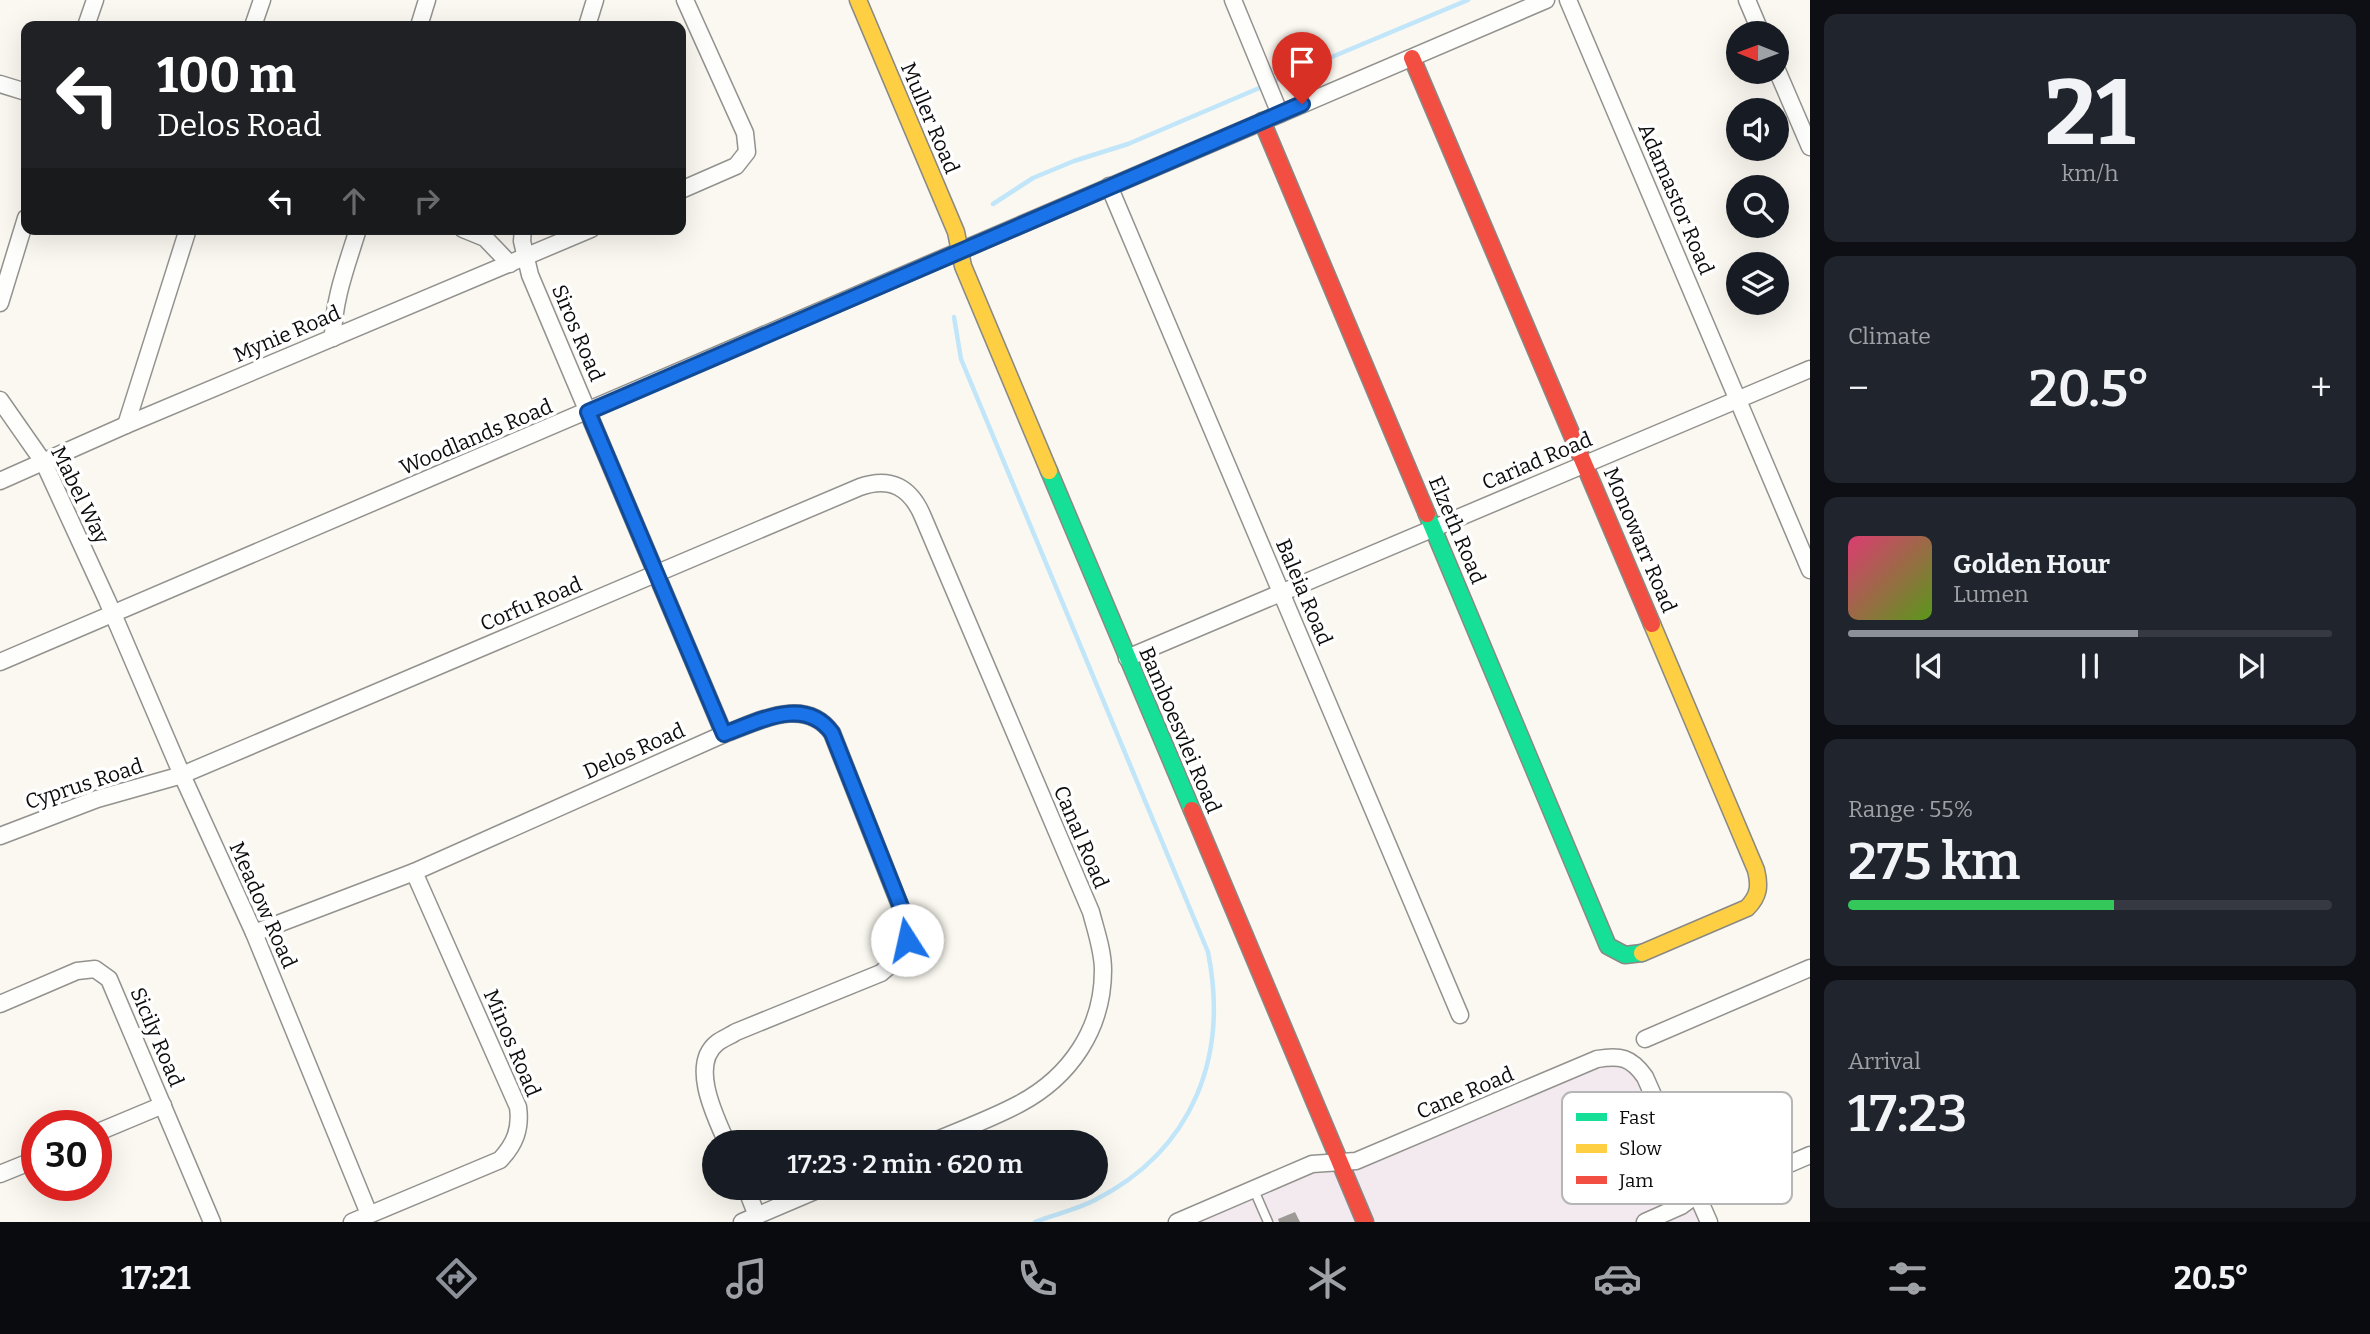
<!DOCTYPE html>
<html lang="en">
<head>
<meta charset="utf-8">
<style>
  :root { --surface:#171b24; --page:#20242c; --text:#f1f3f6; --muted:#9ea1a6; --line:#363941; --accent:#8c9099 }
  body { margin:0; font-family:Bitter,serif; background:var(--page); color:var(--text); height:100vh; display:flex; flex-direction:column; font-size:26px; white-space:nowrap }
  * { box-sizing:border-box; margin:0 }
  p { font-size:23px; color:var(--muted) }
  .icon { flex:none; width:38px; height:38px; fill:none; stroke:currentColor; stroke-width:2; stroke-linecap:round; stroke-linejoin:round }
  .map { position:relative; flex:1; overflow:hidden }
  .details { display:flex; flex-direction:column; gap:14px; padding:14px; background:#0d0f14; width:560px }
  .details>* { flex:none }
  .guide { position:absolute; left:21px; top:21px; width:665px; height:214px; border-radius:14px; box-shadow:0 7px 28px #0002; background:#202124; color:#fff; overflow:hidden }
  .needle { width:46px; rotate:271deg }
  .controls { position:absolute; left:1726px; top:21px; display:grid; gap:14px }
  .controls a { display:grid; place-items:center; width:63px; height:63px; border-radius:50%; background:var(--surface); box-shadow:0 7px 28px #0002; font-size:35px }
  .speed { position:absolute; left:21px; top:1110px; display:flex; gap:14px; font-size:35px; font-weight:700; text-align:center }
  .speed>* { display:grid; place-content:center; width:91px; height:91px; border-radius:50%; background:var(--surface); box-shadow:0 7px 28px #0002; line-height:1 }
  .speed .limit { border:10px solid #d22; background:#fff; color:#111 }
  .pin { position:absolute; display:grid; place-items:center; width:60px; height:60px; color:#fff; margin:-72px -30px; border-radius:50% 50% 50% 0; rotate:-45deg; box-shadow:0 0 7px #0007 }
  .pin .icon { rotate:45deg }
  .me { position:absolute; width:77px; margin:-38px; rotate:350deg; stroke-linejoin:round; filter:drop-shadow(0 0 5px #0008) }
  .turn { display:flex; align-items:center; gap:24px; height:147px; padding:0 21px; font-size:32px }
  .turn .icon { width:91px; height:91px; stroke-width:2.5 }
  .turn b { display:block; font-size:49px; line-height:60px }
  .lanes { display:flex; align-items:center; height:66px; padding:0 21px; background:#0003; justify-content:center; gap:35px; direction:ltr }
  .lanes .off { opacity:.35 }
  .big { font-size:52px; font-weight:600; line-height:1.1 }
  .details .tile { flex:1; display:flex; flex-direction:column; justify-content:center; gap:10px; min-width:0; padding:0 24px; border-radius:14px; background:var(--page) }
  .details .dial { align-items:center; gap:0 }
  .dial b { font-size:91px; line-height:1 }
  .song { display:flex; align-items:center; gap:21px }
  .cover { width:84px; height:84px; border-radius:10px; background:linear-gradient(135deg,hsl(340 70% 55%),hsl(90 70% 35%)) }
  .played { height:7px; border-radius:4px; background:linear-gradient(90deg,var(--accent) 60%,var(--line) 60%) }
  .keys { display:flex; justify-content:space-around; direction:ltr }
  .heat { display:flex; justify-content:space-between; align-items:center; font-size:38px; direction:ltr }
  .charge { height:10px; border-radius:5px; background:linear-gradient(90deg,#34c759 55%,var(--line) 0) }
  .trip { position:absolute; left:702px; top:1130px; width:406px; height:70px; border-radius:35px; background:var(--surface); box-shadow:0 7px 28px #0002; font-weight:600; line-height:70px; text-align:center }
  .tab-bar { display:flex; height:112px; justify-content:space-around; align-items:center; background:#090b0e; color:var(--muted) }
  .tab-bar .icon { width:49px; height:49px }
  .tab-bar .active { color:var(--accent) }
  .tab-bar b { font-size:32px; color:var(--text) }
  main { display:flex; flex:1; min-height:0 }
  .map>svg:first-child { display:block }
</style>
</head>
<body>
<main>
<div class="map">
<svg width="1810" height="1222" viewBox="0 0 1810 1222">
  <rect width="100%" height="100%" fill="#faf8f0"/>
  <polygon fill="#f2eaee" points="1628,1056 1707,1222 1169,1222 1254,1187 1339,1160"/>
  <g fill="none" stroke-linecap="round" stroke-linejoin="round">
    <g stroke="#c1e5f9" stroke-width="4.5">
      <polyline points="1272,82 1468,0"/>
      <polyline points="993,204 1033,178 1074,161 1128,144 1264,86"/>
      <path d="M954,317L961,359L1208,952C1229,1057 1193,1150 1095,1200C1076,1210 1055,1214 1035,1222"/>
    </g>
  </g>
  <polygon fill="#9d9a96" points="1295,1212 1300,1222 1279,1222 1278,1219"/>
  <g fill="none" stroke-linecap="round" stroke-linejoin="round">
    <defs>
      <polyline id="lane" points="1254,1190 1268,1222"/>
      <g id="street">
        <polyline points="1233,0 1280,114"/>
        <polyline points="1568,0 1810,570"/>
        <polyline points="1747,0 1761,33"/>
        <polyline points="86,26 95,0"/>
        <polyline points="253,26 262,0"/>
        <polyline points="419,26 427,0"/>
        <polyline points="587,26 595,0"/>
        <polyline points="1776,68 1810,147"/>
        <polyline points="0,84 26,92"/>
        <polyline points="1109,186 1460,1015"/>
        <polyline points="681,190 736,166 747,152 745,133 685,0"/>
        <polyline points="463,229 485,238 510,264"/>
        <polyline points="523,229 522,241 530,275 724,734"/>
        <polyline points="0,303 26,218"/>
        <path d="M333,338C333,300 347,265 358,229"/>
        <polyline points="0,400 44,463 107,600 182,775 254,933 369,1214"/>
        <polyline points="126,425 188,229"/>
        <polyline points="0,481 126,425 591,229"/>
        <polyline points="1127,658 1810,369"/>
        <polyline points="0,662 1546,0"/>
        <path d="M0,836L97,799L182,775L860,487C891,476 911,488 923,517L1091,912C1096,931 1103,951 1103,970C1103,1029 1070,1077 1019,1104C991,1119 960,1130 930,1143"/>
        <path d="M254,933L414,872L724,734C758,722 805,695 832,733L907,923C906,949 901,957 881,973L736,1032C730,1036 722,1039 717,1043C689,1065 716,1118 727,1143"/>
        <polyline points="0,1004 77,971 95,969 109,979 212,1222"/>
        <polyline points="1645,1039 1810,968"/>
        <polyline points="96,1133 163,1105"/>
        <polyline points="0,1174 37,1159"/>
        <polyline points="746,1188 757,1216"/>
        <polyline points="1719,1194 1810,1155"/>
        <path d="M352,1222L500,1160C515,1144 521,1129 518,1107L414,872"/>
        <polyline points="742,1222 822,1188"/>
        <path d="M1177,1222L1312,1164L1356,1161L1597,1059C1620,1055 1631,1057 1645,1077L1709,1222"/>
        <polyline points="1645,1222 1681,1206 1696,1195"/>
      </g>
      <g id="fast">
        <polyline points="1049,471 1192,810"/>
        <polyline points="1427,514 1608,946 1625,955 1642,953"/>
      </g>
      <g id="slow">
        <polyline points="858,0 956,232 963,266 1049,471"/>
        <path d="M1642,953L1747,908C1759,896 1760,886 1756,870L1652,624"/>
      </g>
      <g id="jam">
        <polyline points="1412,58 1652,624"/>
        <polyline points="1262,121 1427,514"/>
        <polyline points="1192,810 1365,1222"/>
      </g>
    </defs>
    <use href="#lane" stroke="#93928f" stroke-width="11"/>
    <use href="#street" stroke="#93928f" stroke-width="19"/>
    <use href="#fast" stroke="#8a8985" stroke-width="19"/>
    <use href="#slow" stroke="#8a8985" stroke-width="19"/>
    <use href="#jam" stroke="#8a8985" stroke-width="19"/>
    <use href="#lane" stroke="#fefefd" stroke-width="8"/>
    <use href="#street" stroke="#fefefd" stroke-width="16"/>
    <use href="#fast" stroke="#16e098" stroke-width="16"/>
    <use href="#slow" stroke="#ffcf43" stroke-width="16"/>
    <use href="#jam" stroke="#f24e42" stroke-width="16"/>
  </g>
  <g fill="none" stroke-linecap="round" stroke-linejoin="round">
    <defs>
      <path id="route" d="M907,940V923L899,902L832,733C805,695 758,722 724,734L588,412L1302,104"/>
    </defs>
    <use href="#route" stroke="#114b97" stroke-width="18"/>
    <use href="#route" stroke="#1a73e8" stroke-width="12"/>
  </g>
  <g text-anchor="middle" stroke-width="7" stroke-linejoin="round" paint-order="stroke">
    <g font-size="21" fill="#0c0c0c" stroke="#fff">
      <text transform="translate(930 118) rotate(67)" y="7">Muller Road</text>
      <text transform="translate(1676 199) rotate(67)" y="7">Adamastor Road</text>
      <text transform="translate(578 333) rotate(67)" y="7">Siros Road</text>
      <text transform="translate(287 334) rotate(-23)" y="7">Mynie Road</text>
      <text transform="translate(476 437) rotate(-23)" y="7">Woodlands Road</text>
      <text transform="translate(1537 461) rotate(-23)" y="7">Cariad Road</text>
      <text transform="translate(80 495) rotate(64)" y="7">Mabel Way</text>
      <text transform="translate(1457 530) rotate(67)" y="7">Elzeth Road</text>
      <text transform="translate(1640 540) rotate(67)" y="7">Monowarr Road</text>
      <text transform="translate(1304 592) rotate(67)" y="7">Baleia Road</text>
      <text transform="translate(531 604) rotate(-23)" y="7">Corfu Road</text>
      <text transform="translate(1180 730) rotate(67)" y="7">Bamboesvlei Road</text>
      <text transform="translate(634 751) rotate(-24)" y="7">Delos Road</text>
      <text transform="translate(84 784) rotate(-18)" y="7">Cyprus Road</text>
      <text transform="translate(1081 837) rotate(67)" y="7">Canal Road</text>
      <text transform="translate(263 905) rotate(66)" y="7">Meadow Road</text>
      <text transform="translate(157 1037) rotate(67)" y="7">Sicily Road</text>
      <text transform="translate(512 1043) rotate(67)" y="7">Minos Road</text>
      <text transform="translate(1465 1093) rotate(-23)" y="7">Cane Road</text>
    </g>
  </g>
  <rect x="1562" y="1092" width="230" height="112" rx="10" fill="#fff" stroke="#b6b6b6" stroke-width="2"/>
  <rect x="1576" y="1113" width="31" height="8" fill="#16e098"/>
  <rect x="1576" y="1144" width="31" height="9" fill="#ffcf43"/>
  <rect x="1576" y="1176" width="31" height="8" fill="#f24e42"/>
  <g font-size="19" fill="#0c0c0c">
    <text x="1619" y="1124">Fast</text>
    <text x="1619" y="1155">Slow</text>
    <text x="1619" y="1187">Jam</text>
  </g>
</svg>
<div class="controls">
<a><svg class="needle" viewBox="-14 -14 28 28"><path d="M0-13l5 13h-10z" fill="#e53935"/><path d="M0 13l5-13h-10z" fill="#9ea1a6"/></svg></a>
<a><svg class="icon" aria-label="sound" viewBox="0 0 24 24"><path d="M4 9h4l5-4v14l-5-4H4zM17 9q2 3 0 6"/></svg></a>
<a><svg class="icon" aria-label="search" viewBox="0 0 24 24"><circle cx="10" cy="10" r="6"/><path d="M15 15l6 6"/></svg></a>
<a><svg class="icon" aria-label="layers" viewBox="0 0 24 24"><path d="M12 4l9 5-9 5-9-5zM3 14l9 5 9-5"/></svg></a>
</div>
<div class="speed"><div class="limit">30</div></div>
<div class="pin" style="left:1302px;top:104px;background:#d93025"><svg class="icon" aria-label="arrive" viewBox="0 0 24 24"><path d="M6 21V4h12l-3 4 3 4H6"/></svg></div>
<svg class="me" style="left:907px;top:940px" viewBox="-20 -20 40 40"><circle r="19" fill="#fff"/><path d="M0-13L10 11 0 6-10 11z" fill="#1a73e8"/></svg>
<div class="trip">17:23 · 2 min · 620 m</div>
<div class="guide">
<div class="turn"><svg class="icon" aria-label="left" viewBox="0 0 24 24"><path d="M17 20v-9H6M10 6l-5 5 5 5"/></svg><div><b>100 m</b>Delos Road</div></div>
<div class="lanes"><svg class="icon" aria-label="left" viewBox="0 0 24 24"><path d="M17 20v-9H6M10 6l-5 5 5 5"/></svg><svg class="icon off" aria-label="ahead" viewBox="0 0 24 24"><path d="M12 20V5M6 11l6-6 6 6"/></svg><svg class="icon off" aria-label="right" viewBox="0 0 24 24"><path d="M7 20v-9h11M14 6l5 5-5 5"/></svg></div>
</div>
</div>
<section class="details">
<div class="tile dial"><b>21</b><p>km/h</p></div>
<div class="tile"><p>Climate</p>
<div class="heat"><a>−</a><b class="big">20.5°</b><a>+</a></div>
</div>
<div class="tile">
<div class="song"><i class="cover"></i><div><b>Golden Hour</b><p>Lumen</p></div></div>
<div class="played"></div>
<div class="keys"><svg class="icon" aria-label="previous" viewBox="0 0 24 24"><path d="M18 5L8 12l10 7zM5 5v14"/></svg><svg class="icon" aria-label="pause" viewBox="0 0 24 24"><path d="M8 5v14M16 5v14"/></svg><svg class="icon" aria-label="next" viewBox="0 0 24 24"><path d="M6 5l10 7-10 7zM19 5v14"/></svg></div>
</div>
<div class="tile"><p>Range · 55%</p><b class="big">275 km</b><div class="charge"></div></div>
<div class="tile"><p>Arrival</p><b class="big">17:23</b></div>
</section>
</main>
<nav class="tab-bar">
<b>17:21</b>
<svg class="icon active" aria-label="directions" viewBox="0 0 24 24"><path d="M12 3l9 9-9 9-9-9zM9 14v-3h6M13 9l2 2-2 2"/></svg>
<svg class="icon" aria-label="music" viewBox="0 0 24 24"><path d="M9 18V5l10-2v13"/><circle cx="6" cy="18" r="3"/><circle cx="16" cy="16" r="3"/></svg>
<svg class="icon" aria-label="phone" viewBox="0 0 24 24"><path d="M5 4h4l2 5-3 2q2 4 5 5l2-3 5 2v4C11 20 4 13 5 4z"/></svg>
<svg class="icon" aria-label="climate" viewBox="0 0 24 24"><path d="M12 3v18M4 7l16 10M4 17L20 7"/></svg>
<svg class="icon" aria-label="car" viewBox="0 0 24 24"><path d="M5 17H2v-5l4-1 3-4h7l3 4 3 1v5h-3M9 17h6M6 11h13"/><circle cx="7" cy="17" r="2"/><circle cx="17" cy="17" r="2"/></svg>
<svg class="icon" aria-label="filters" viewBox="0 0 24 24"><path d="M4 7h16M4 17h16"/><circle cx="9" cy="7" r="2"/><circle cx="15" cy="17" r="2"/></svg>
<b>20.5°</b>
</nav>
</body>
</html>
